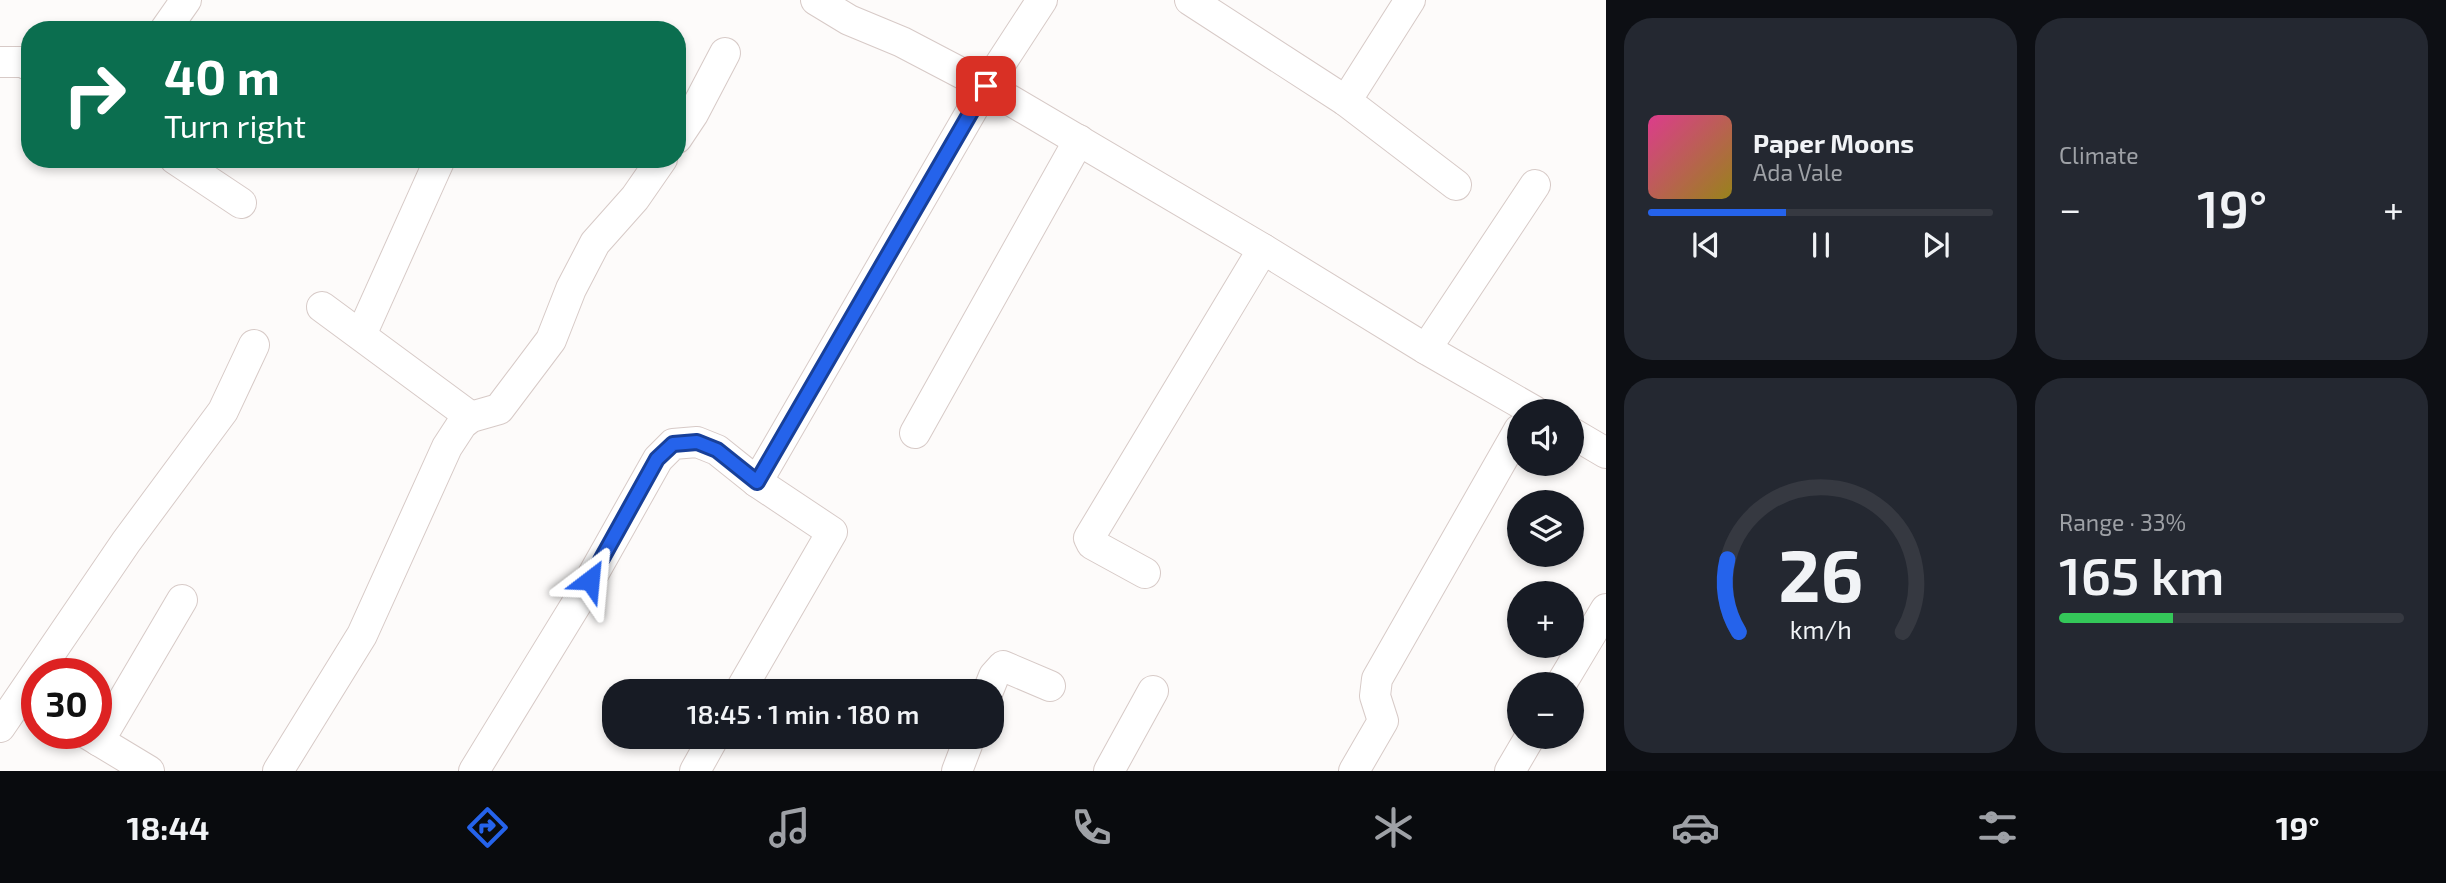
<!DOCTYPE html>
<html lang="en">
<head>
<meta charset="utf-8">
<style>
  :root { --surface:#171b24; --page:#242831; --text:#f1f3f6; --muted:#9ea1a6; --line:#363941; --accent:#2563eb }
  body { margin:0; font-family:"Exo 2",sans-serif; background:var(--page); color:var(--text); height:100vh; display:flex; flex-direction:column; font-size:26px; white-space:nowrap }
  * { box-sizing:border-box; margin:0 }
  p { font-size:23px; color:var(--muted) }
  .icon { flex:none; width:38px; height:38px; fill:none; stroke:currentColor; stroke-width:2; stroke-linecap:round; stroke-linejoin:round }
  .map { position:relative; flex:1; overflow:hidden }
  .details { display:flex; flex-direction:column; gap:18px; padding:18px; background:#0d0f14; width:840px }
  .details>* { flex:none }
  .banner { position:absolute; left:21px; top:21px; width:665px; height:147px; border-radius:28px; box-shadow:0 4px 10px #0003; background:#0b6e4f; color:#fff; overflow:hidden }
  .fabs { position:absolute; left:1507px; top:399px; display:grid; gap:14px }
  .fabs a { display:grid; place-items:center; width:77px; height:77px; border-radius:50%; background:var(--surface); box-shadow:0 4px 10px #0003; font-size:35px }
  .speed { position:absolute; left:21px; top:658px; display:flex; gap:14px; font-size:35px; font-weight:700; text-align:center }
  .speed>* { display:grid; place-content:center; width:91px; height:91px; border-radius:50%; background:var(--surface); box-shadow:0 4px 10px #0003; line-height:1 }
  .speed .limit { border:10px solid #d22; background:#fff; color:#111 }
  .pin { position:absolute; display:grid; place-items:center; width:60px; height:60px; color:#fff; margin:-30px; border-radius:14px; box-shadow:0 4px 10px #0006 }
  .me { position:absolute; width:77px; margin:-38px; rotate:29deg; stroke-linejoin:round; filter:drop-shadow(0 0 5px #0008) }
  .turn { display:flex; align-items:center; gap:24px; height:147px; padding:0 28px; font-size:32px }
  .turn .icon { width:91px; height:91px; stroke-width:2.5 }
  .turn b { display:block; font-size:49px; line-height:60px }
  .big { font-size:52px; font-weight:600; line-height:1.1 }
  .details .tile { flex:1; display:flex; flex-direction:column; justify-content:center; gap:10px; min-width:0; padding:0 24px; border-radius:28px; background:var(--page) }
  .details .dial { align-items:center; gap:0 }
  .dial svg { height:182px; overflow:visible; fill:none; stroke:var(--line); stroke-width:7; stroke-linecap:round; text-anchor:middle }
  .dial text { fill:var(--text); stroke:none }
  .song { display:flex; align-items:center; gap:21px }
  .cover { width:84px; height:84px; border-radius:10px; background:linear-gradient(135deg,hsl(330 70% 55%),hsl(50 70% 35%)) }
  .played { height:7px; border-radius:4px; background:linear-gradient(90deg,var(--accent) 40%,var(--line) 40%) }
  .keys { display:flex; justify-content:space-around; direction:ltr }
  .heat { display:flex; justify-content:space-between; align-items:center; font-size:38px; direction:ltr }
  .charge { height:10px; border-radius:5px; background:linear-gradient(90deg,#34c759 33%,var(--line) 0) }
  .details .tiles { flex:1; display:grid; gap:18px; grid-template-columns:repeat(2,1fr) }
  .trip { position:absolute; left:602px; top:679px; width:402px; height:70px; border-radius:28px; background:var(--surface); box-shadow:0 4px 10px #0003; font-weight:600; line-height:70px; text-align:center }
  .dock { display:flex; height:112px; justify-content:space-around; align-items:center; background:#090b0e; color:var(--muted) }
  .dock .icon { width:49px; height:49px }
  .dock .current { color:var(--accent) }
  .dock b { font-size:32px; color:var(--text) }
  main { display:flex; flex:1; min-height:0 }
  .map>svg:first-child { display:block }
</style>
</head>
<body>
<main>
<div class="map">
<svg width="1606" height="771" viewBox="0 0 1606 771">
  <rect width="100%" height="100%" fill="#fdfbfa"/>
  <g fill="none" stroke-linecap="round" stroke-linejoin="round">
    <defs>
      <g id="minor">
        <polyline points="816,0 849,20 902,42 986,86 1263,249 1426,349 1534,411"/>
        <polyline points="1190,0 1346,101 1456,185"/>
        <polyline points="165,30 186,0"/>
        <polyline points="0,62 23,62 30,66"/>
        <polyline points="1346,101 1410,0"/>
        <polyline points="677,138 693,114 725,53"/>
        <polyline points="175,159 241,203"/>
        <polyline points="322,307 471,417"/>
        <polyline points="361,335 440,159"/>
        <polyline points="1426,349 1535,185"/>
        <polyline points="915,433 1079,140"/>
        <polyline points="1572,433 1606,453"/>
        <polyline points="1145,573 1092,544 1089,538 1263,249"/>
        <polyline points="1561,684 1606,609"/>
        <polyline points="740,691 832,532 757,482 986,86 1042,0"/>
        <polyline points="988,691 994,676 1003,666 1050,686"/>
        <polyline points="0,727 126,542 223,411 254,345"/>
        <polyline points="86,733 149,771"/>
        <polyline points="99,741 182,600"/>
        <polyline points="278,771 362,635 447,447 462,424 471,417 499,409 551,340 571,289 595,243 635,198 662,159"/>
        <polyline points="474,771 577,603 658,459 673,444 697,442 717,450 757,482"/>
        <polyline points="695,771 714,737"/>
        <polyline points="957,771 970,737"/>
        <polyline points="1109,771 1153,691"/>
        <polyline points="1354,771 1383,721 1375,696 1377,679 1519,430"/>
        <polyline points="1510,771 1530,737"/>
      </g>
    </defs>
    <use href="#minor" stroke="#d7cac7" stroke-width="32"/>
    <use href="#minor" stroke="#fff" stroke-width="30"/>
  </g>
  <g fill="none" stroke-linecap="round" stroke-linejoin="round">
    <defs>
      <polyline id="route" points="590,580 657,459 673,444 697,442 717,450 757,482 986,86"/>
    </defs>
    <use href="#route" stroke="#184099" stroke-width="18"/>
    <use href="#route" stroke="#2563eb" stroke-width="12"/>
  </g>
</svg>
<div class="fabs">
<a><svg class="icon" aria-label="sound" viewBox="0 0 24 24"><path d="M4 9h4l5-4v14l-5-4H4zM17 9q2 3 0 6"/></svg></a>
<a><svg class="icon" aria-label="layers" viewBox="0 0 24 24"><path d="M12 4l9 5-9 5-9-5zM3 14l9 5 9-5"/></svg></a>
<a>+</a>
<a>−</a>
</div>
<div class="speed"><div class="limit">30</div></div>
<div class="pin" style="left:986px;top:86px;background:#d93025"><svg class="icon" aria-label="arrive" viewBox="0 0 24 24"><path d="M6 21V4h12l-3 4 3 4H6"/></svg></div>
<svg class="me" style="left:590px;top:580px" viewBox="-20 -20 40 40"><path d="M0-17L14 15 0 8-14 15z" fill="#2563eb" stroke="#fff" stroke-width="4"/></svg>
<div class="trip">18:45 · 1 min · 180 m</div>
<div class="banner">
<div class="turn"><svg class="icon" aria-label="right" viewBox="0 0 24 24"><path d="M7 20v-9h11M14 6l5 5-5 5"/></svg><div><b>40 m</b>Turn right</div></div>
</div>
</div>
<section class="details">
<div class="tiles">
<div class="tile">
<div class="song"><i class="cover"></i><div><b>Paper Moons</b><p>Ada Vale</p></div></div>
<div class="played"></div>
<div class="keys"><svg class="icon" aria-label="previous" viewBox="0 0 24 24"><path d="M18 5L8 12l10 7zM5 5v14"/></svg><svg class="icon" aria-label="pause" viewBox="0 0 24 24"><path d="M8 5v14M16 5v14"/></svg><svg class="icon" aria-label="next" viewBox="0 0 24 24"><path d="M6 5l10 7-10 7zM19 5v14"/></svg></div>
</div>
<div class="tile"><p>Climate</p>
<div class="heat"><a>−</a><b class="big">19°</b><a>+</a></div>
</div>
<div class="tile dial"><svg viewBox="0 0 100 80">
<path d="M14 69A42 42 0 1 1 86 69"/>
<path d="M14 69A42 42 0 0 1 9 37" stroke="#2563eb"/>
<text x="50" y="56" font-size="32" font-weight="700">26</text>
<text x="50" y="72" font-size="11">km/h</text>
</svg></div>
<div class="tile"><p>Range · 33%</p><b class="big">165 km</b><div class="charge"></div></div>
</div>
</section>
</main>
<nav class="dock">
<b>18:44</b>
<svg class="icon current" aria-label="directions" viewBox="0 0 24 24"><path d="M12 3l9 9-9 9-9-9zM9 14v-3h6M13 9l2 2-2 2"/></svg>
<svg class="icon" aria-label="music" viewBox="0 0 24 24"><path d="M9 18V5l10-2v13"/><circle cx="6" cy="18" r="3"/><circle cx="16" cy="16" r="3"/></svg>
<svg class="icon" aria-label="phone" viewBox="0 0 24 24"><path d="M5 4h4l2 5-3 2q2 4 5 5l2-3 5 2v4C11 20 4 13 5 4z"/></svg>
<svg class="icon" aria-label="climate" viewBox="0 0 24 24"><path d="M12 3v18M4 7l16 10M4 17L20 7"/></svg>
<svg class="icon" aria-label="car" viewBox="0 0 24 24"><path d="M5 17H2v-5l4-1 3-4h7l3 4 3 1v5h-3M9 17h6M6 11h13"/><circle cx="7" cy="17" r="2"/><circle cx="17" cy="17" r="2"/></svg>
<svg class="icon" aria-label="filters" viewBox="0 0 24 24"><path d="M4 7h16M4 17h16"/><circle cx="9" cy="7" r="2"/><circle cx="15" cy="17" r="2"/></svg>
<b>19°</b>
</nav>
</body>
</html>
